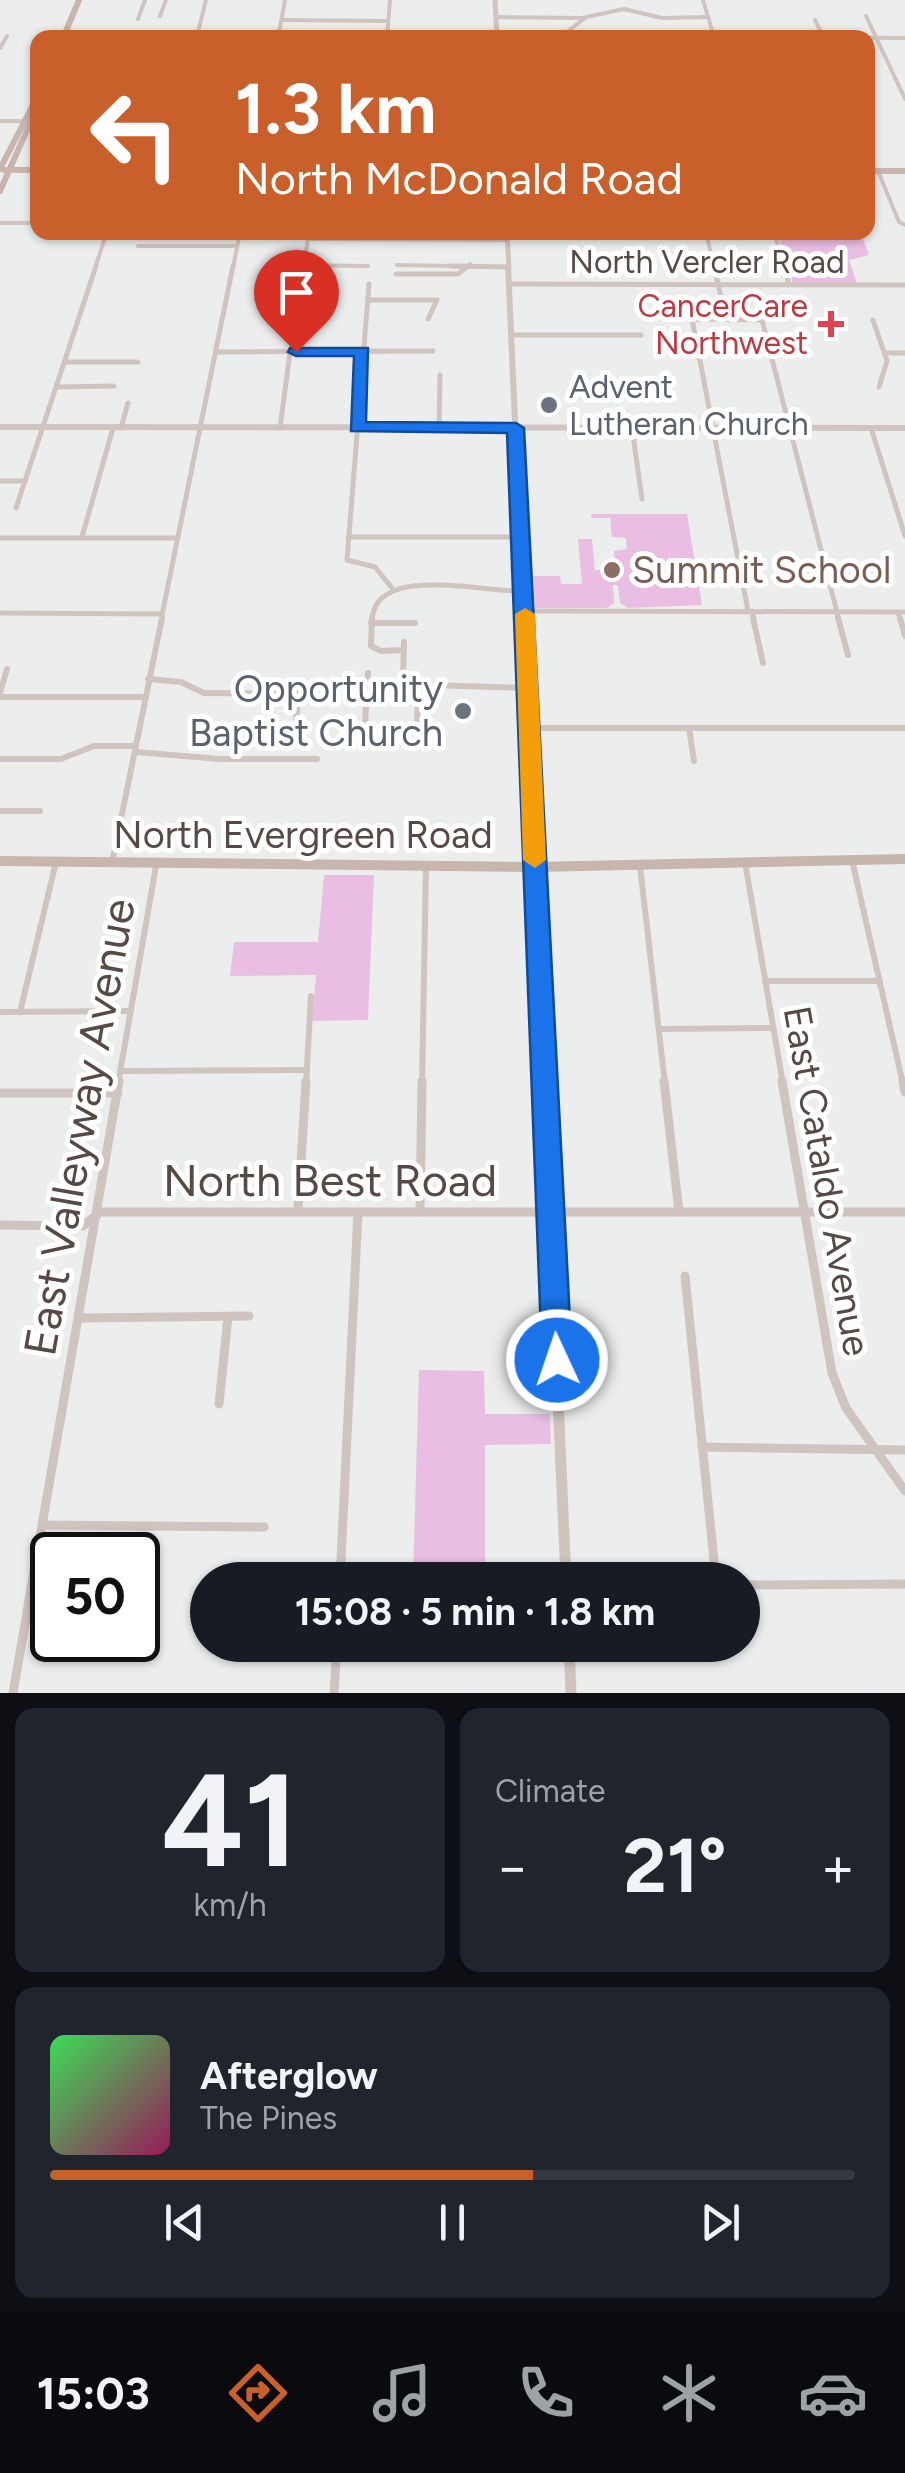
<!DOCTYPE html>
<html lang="en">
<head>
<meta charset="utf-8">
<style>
  :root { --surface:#171b24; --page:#20242c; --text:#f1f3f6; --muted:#9ea1a6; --line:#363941; --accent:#c9602c }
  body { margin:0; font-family:Figtree,sans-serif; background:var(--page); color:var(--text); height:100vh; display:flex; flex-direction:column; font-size:38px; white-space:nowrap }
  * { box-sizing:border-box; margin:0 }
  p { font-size:32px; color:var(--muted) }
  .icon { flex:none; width:55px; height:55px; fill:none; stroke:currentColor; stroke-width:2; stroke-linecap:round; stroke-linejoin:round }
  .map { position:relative; height:1693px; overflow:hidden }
  .drawer { display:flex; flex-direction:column; gap:15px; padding:15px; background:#0d0f14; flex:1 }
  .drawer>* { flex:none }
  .guide { position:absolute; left:30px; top:30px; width:845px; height:210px; border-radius:20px; box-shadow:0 2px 8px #0004; background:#c9602c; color:#fff; overflow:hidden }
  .speed { position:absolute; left:30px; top:1532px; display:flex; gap:20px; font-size:50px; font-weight:700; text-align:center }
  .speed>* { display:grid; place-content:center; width:130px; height:130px; border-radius:50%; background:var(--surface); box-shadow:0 2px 8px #0004; line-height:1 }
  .speed .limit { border:5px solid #111; border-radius:15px; background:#fff; color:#111 }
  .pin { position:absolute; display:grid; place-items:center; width:85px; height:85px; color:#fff; margin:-102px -42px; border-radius:50% 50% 50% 0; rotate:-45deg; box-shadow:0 0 10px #0007 }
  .pin .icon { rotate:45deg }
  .me { position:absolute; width:110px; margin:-55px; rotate:357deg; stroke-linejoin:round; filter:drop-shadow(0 0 8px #0008) }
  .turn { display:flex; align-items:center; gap:35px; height:210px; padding:0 40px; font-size:45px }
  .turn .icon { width:130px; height:130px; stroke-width:2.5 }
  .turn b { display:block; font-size:70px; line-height:85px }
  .big { font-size:75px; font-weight:700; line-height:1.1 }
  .drawer .card { flex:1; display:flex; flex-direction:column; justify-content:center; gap:15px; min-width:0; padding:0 35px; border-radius:20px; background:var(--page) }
  .drawer .dial { align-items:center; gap:0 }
  .dial b { font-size:130px; line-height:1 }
  .song { display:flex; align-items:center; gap:30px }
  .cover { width:120px; height:120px; border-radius:15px; background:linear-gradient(135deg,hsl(130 70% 55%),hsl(330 70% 35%)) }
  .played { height:10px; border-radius:5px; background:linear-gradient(90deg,var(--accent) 60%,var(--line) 60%) }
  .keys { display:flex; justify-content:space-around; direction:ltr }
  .heat { display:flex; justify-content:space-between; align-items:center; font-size:55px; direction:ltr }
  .drawer .tiles { flex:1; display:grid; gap:15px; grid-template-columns:1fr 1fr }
  .card:last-child { grid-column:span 2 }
  .trip { position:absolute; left:190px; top:1562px; width:570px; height:100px; border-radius:50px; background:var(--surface); box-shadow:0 2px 8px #0004; font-weight:700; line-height:100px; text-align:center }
  .dock { display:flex; height:160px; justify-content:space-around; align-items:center; background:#090b0e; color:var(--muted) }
  .dock .icon { width:70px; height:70px }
  .dock .on { color:var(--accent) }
  .dock b { font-size:45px; color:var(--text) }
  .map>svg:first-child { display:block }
</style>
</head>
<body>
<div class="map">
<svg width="905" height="1693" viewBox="0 0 905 1693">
  <rect width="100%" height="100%" fill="#eceeee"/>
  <g fill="#e9bee2">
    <polygon points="777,233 861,233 869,255 849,260 857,283 793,283"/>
    <polygon points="591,514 687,514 702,605 628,608 620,603 618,585 613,585 614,603 607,608 535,608 533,576 560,576 561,584 582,584 578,539 592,539 595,570 616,570 614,551 627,549 626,538 612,537 610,518 592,518"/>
    <polygon points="324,875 374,875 368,1020 312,1021 316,975 230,976 234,942 318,942"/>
    <polygon points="419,1370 484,1371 485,1414 550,1414 551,1444 485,1445 485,1580 413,1580"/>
  </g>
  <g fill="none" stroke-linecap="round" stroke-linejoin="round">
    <g stroke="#d0c4c0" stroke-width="4">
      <polyline points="703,0 714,37"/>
      <polyline points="160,16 166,0"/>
      <polyline points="866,16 905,99"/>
      <polyline points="496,17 582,18 624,9 662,18 708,17"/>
      <polyline points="138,19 145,0"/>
      <polyline points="281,20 388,21"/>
      <polyline points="815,20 823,36"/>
      <polyline points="563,35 585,18"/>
      <polyline points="197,36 206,0"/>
      <polyline points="497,36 905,38"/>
      <polyline points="171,38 239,36"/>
      <polyline points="278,38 285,0"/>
      <polyline points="387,38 390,0"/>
      <polyline points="0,48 7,36"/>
      <polyline points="0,121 29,121"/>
      <polyline points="878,171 899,222 905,225"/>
      <polyline points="0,223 38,223"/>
      <polyline points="706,232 714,268"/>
      <polyline points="774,232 784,268"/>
      <polyline points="308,239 507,240"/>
      <polyline points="138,246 237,246"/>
      <polyline points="276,265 368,266"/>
      <polyline points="304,265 309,232"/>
      <polyline points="397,265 508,267"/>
      <polyline points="95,268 107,232"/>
      <polyline points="233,268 240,232"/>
      <polyline points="465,268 470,264"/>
    </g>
    <g stroke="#d0c4c0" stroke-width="5">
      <polyline points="451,266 508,267"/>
      <polyline points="714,266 726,319"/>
      <polyline points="784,266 789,285"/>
      <polyline points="396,274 458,274 468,266"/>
      <polyline points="369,284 347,560 375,567 392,588"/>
      <polyline points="509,284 905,285"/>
      <polyline points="368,300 437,300 428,319"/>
      <polyline points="873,320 887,361 879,387"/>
      <polyline points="511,335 641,335"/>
      <polyline points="216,352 433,351"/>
      <polyline points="886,353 905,353"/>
      <polyline points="65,362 138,362"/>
      <polyline points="57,387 114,386"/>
      <polyline points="439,427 440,375"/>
      <polyline points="121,428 128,403"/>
      <polyline points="280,428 290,352"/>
      <polyline points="632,428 642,499"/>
      <polyline points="871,428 905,536"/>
      <polyline points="0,481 25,481"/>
      <polyline points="16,508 96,266"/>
      <polyline points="82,537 113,428"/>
      <polyline points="348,537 521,537"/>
      <polyline points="0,538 177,538"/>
      <polyline points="525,611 905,612"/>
      <polyline points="748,611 692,319 762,320 839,620"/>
      <polyline points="752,611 754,620"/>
      <polyline points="898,612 900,620"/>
      <polyline points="0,613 162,614"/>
      <polyline points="161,620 233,266"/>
      <path d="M372,620C375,563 485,593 524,591"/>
    </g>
    <g stroke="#d0c4c0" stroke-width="6">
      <polyline points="372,618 371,646 381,651 404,650"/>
      <polyline points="753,618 763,663"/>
      <polyline points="838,618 848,655"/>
      <polyline points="900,618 905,636"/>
      <polyline points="371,623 415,623"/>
      <polyline points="404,642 403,683 418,701 417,722"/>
      <polyline points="148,679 181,682 204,693 299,694"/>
      <polyline points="0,693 7,669"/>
      <polyline points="367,696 430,685 527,688"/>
      <polyline points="0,697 145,697"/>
      <polyline points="296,719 300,684"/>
      <polyline points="365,724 368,673"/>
      <polyline points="530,728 905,728"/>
      <polyline points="689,728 694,761"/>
      <polyline points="135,752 220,759 317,759"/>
      <polyline points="0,759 61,759 94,746 136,746"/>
      <polyline points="0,811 40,811"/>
      <polyline points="852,860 903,1084"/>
      <polyline points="745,862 783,1084"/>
      <polyline points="112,863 162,618"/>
      <polyline points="640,866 665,1084"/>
      <polyline points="765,981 880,981"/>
      <polyline points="0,1012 131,1011"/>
      <polyline points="20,1012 56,862"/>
      <polyline points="659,1029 772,1028"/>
      <polyline points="122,1071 307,1070"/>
      <polyline points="118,1084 156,866"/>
      <polyline points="306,1084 311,996"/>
      <polyline points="422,1084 426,866"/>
    </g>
    <g stroke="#d0c4c0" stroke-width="9">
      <polyline points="664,1081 679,1212"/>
      <polyline points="782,1081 832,1373 846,1408 905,1491"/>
      <polyline points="903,1081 905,1092"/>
      <polyline points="0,1093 118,1093"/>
      <polyline points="298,1211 306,1081"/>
      <polyline points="420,1212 422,1081"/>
      <polyline points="0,1225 83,1226 100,1212 905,1212"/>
      <polyline points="685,1276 716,1580"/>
      <polyline points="80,1318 249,1316"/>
      <polyline points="219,1404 228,1317"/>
      <polyline points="702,1447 905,1450"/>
      <polyline points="43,1525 264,1527"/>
      <polyline points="340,1580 358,1212"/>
      <polyline points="742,1585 905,1584"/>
      <polyline points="13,1693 119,1081"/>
      <polyline points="334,1693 337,1645"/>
    </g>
    <polyline stroke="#d0c4c0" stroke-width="6" points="0,427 905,428"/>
    <g stroke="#d1c4be" stroke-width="5">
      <polyline points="495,0 497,38"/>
      <polyline points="507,232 509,268"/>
    </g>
    <polyline stroke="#d1c4be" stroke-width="6" points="508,266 524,620"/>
    <polyline stroke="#d1c4be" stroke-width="9" points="524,618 544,1084"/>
    <g stroke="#d1c4be" stroke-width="11">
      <polyline points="544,1081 566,1580"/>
      <polyline points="569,1645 571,1693"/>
    </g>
    <g stroke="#c8b5ae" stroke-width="6">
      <polyline points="63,38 79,0"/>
      <polyline points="0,169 38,95"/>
      <polyline points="4,170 38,170"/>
      <polyline points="868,171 905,171"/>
      <polyline points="0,191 31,121 28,116"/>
    </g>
    <polyline stroke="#c8b5ae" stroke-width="10" points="0,861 535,867 905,859"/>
  </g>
  <polygon fill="#1a73e8" stroke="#114b97" stroke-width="2.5" points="290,348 368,348 366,422 516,423 524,428 572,1360 567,1369 557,1373 547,1369 542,1360 507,433 351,431 354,356 296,356 288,352"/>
  <polygon fill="#f59e0b" points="525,608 535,614 546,860 535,868 523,860 515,614"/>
  <path fill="#e0444e" stroke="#fff" stroke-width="4" d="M826 309h10v10h10v10h-10v10h-10v-10h-10v-10h10z"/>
  <g fill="#6b7280" stroke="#fff" stroke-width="4">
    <circle cx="549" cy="405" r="10"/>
    <circle cx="463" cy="711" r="10"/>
  </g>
  <circle fill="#8d6e63" stroke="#fff" stroke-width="4" cx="612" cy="570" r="10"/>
  <g text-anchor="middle" stroke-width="10" stroke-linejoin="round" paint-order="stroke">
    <g font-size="32" fill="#574a46" stroke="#fff">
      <text x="707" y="273">North Vercler Road</text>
    </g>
    <g font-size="32" fill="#be3a42" stroke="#fff" text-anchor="end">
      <text x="808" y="317">CancerCare<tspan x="808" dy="37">Northwest</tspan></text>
    </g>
    <g font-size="32" fill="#5b616d" stroke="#fff" text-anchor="start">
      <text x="569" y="398">Advent<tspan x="569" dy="37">Lutheran Church</tspan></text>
    </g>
    <g font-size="38" fill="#785e54" stroke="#fff" text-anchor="start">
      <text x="632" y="583">Summit School</text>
    </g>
    <g font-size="38" fill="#5b616d" stroke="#fff" text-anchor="end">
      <text x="443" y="702">Opportunity<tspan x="443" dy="44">Baptist Church</tspan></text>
    </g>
    <g font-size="38" fill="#574a46" stroke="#fff">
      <text x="303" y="848">North Evergreen Road</text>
      <text transform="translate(827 1181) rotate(80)" y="13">East Cataldo Avenue</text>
    </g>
    <g font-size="45" fill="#574a46" stroke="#fff">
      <text transform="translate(79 1127) rotate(-80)" y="16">East Valleyway Avenue</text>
      <text x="330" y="1196">North Best Road</text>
    </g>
  </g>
</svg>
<div class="speed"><div class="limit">50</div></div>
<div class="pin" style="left:296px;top:352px;background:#d93025"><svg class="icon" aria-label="arrive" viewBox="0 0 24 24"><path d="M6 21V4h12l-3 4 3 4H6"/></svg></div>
<svg class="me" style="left:557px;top:1360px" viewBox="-20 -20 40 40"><circle r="17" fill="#1a73e8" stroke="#fff" stroke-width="3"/><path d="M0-11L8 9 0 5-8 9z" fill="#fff"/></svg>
<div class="trip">15:08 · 5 min · 1.8 km</div>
<div class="guide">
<div class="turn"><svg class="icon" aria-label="left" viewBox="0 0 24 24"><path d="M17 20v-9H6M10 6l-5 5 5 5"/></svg><div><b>1.3 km</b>North McDonald Road</div></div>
</div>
</div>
<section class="drawer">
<div class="tiles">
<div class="card dial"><b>41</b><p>km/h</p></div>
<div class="card"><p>Climate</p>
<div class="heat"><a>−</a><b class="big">21°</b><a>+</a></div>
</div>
<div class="card">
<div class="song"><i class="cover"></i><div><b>Afterglow</b><p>The Pines</p></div></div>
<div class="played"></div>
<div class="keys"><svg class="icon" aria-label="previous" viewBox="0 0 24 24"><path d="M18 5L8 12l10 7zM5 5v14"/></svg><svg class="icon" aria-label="pause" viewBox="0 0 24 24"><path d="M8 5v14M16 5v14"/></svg><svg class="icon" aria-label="next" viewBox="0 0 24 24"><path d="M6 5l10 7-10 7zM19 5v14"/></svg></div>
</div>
</div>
</section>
<nav class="dock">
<b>15:03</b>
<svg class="icon on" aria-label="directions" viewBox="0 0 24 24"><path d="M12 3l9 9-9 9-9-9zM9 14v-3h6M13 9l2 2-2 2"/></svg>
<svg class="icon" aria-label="music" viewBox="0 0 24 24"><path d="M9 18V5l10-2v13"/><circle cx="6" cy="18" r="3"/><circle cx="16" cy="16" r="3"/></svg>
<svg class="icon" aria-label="phone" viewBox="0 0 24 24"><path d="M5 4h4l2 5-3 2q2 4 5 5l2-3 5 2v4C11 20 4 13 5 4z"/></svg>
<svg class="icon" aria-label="climate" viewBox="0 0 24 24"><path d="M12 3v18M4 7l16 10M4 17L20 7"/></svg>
<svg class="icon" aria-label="car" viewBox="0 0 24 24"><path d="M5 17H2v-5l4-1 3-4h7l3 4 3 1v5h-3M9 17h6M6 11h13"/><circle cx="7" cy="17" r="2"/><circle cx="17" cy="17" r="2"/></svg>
</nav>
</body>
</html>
